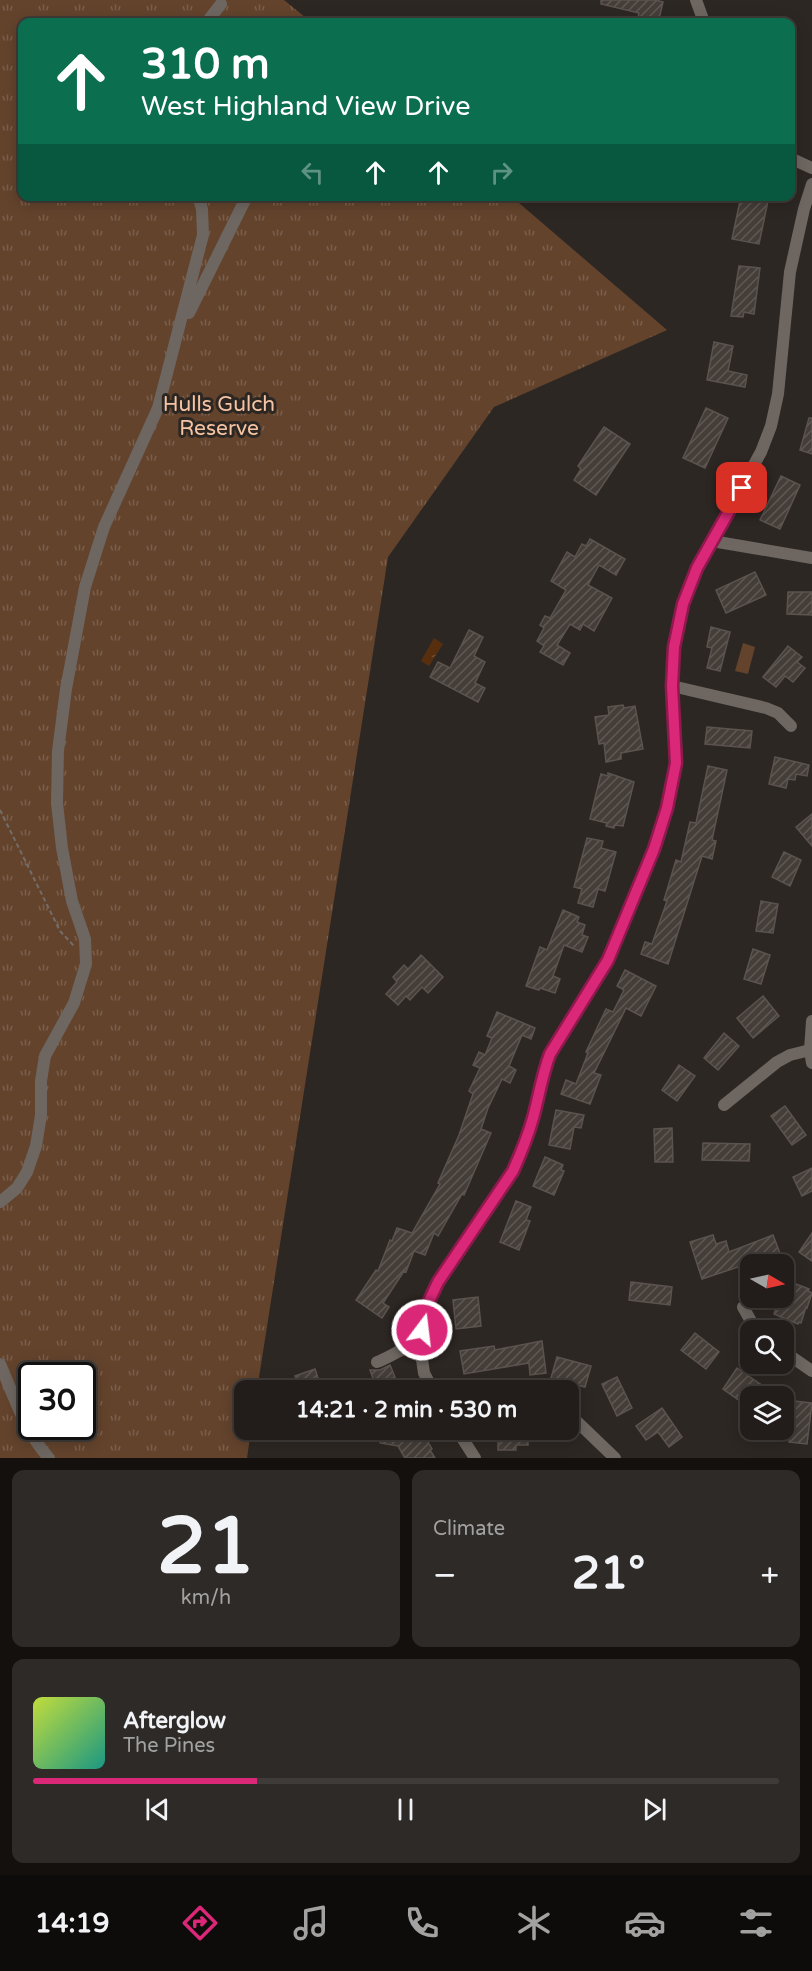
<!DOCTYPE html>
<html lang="en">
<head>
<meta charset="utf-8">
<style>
  :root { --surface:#221d1a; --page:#2e2a27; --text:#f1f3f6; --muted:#a2a2a2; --line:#3f3b39; --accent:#db2777 }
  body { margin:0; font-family:"Varela Round",sans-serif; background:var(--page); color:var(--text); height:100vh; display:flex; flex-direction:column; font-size:22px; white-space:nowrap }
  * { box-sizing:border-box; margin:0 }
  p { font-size:20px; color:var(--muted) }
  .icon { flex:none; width:33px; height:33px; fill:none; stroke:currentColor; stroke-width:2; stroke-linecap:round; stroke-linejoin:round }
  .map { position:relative; height:1458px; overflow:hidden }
  .side { display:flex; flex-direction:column; gap:12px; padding:12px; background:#13100e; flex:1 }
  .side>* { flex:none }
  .guide { position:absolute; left:18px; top:18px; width:777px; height:183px; border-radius:12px; box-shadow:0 3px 15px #0003,0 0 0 2px var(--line); background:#0b6e4f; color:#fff; overflow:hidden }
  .needle { width:39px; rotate:99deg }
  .fabs { position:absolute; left:740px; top:1254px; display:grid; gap:12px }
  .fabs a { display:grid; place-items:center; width:54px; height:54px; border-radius:12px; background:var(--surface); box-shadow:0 3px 15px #0003,0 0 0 2px var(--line); font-size:30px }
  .speed { position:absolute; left:18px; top:1362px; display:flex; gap:12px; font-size:30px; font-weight:700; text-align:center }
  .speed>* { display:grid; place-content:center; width:78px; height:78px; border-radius:50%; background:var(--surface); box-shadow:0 3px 15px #0003,0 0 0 2px var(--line); line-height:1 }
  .speed .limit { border:3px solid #111; border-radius:9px; background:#fff; color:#111 }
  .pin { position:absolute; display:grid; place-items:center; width:51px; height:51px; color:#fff; margin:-26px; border-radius:12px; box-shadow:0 3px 9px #0006 }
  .me { position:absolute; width:66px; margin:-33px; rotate:15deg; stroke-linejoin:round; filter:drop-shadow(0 0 4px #0008) }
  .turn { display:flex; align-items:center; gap:21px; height:126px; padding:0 24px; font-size:27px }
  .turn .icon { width:78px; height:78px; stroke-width:2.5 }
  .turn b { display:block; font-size:42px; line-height:51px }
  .lanes { display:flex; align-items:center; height:57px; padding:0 24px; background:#0003; justify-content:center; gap:30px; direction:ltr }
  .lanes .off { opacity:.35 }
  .big { font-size:45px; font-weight:700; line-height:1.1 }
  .side .card { flex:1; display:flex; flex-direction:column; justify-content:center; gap:9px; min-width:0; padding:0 21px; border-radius:12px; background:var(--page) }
  .side .dial { align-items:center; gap:0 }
  .dial b { font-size:78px; line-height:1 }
  .song { display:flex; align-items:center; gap:18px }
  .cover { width:72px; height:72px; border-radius:9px; background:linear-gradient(135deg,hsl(70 70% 55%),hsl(170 70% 35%)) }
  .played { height:6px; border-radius:3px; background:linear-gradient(90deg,var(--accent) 30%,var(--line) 30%) }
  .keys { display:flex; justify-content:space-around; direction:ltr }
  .heat { display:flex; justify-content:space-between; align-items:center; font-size:33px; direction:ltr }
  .side .tiles { flex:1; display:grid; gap:12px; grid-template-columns:1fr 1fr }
  .card:last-child { grid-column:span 2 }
  .trip { position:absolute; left:234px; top:1380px; width:345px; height:60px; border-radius:12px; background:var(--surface); box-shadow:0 3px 15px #0003,0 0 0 2px var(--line); font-weight:700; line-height:60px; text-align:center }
  .tabs { display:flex; height:96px; justify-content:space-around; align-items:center; background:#0e0c0a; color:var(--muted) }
  .tabs .icon { width:42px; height:42px }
  .tabs .current { color:var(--accent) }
  .tabs b { font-size:27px; color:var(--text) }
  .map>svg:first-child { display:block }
</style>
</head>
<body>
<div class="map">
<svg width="812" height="1458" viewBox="0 0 812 1458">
  <defs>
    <pattern id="park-tufts" width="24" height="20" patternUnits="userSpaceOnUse" patternTransform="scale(1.5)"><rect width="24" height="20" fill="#63432c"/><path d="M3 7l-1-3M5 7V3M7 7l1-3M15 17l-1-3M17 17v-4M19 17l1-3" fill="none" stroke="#7a5e4b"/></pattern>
    <pattern id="water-ripples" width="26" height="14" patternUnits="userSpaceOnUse" patternTransform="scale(1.5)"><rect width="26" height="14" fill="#572f0f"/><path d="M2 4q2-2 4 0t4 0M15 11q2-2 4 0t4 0" fill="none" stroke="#6f4d32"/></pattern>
    <pattern id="building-hatch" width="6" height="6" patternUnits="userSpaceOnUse" patternTransform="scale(1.5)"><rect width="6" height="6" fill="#443d38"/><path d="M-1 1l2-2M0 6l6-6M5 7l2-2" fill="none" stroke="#5f5955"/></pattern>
  </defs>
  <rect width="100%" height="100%" fill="#2d2723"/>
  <polygon fill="#63432c" points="743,643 755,647 748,674 735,671"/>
  <path fill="url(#park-tufts)" fill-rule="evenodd" d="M0,0H284L311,22H22V196L512,197L667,330L494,407L388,557L257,1390H244V1430H251L247,1458H0ZM32,1376H82V1426H32Z"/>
  <polygon fill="url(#water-ripples)" points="434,638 443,644 429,666 421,661"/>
  <g fill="url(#building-hatch)" stroke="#5b534f" stroke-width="1.5">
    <polygon points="601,0 655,0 663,2 659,19 652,18 651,22 637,22 639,13 601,4"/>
    <polygon points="741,196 769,196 759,244 732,239"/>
    <polygon points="739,266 760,268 754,314 744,312 743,317 731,316"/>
    <polygon points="714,342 733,346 728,371 747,375 745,387 707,380"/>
    <polygon points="706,408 728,418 705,468 683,458"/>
    <polygon points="809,418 812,418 812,454 800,450"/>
    <polygon points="604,427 630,444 596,495 574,480 581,469 578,466"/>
    <polygon points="781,476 800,485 780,529 760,520"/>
    <polygon points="590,539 625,559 616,575 599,565 588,585 612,598 594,631 583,624 580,630 570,624 557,645 570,653 563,665 540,652 544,646 537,641 544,628 540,625 545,616 550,618 566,590 551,581 567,552 575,557 582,544 586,546"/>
    <polygon points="755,572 766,595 726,613 716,590"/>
    <polygon points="788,592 812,592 812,615 787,614"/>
    <polygon points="711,627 730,632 720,671 707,668 712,648 707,647"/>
    <polygon points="469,630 483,637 474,656 485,662 475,683 485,688 478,702 430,677 438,662 450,668"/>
    <polygon points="788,646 802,657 797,662 805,668 793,682 785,676 776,687 763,677"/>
    <polygon points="623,705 624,708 635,706 643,749 621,753 621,759 606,762 604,743 599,744 595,717 609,715 608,707"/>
    <polygon points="707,727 752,731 750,748 705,744"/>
    <polygon points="775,757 809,765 807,776 796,774 795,780 788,779 786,788 769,784"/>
    <polygon points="708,766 727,770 712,840 716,841 712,859 702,856 668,964 641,954 645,942 652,944 667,901 664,900 676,860 681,862 690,822 696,823"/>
    <polygon points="608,773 634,782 623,826 615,825 614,828 606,826 607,823 590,819 601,774 608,776"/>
    <polygon points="812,814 812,846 796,827"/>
    <polygon points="587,838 603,841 601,848 616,852 605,891 598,889 593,907 578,903 582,889 574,887"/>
    <polygon points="784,852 801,860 790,886 772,877"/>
    <polygon points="761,901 778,904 773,933 756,931"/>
    <polygon points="563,910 579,917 577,922 585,925 582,935 588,937 582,952 564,945 553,976 560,979 555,993 540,988 539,990 526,986 540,947 547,950"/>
    <polygon points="753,949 770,955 761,984 744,979"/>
    <polygon points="421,955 443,977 428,993 422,987 410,1000 406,996 398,1005 386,994 397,982 393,977 404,965 408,969"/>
    <polygon points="625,970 656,986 641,1016 626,1008 594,1073 601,1075 590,1104 561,1094 566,1080 576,1084 588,1053 586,1052 606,1009 613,1012 624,990 617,986"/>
    <polygon points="763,996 779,1016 753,1038 737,1018"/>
    <polygon points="497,1012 535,1028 531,1039 522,1035 509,1066 516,1070 510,1083 502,1079 488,1108 481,1129 491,1133 464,1195 462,1194 438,1236 434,1233 425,1255 414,1251 406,1272 404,1271 383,1303 389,1307 382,1318 356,1300 376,1270 378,1271 390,1240 392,1241 397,1228 412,1233 440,1184 438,1183 459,1135 473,1094 469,1091 480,1068 473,1065 479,1052 485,1055 492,1038 487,1036"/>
    <polygon points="724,1033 739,1046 718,1070 704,1058"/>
    <polygon points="679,1065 695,1076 677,1101 662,1090"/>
    <polygon points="785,1106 806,1135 792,1145 771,1116"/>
    <polygon points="556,1110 584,1115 581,1128 574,1127 570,1149 549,1145"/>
    <polygon points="672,1128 673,1162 655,1162 654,1129"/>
    <polygon points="703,1143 750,1144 749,1161 702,1160"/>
    <polygon points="545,1157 563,1165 561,1170 564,1171 554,1195 533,1186"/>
    <polygon points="812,1168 812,1191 802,1196 793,1177"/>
    <polygon points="516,1201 531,1207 526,1220 530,1221 519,1250 500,1242"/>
    <polygon points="812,1233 812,1261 799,1252"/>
    <polygon points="713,1235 716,1244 726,1241 729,1252 773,1235 783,1261 774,1264 767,1264 765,1258 702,1279 690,1242"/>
    <polygon points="631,1282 672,1287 670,1305 629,1300"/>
    <polygon points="796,1284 809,1289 808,1291 812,1293 807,1308 806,1307 801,1323 799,1322 798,1324 774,1314 777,1304 785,1307 792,1286 795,1287"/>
    <polygon points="478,1297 481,1326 456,1329 453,1300"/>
    <polygon points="695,1333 719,1352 706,1369 681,1350"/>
    <polygon points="542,1341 546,1373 530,1375 529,1363 464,1374 460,1351 494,1346 495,1350"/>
    <polygon points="557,1357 591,1366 585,1387 551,1378"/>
    <polygon points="390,1365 395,1377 375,1384 370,1370 380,1370"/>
    <polygon points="737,1368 766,1388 760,1396 750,1396 750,1408 723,1389"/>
    <polygon points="315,1369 322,1390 307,1390 304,1383 298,1385 295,1376"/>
    <polygon points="617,1377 632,1408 617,1416 602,1384"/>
    <polygon points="794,1401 812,1403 807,1444 789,1442"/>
    <polygon points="662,1408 682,1437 669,1447 658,1432 646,1440 636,1426"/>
    <polygon points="382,1430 419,1430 421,1434 423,1433 432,1449 430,1450 435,1458 405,1458 398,1446 380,1443"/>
    <polygon points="498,1430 528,1430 528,1445 516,1445 516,1450 498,1450"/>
  </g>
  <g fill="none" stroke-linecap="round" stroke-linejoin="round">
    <polyline stroke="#736d6a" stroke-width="2" stroke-dasharray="4.5 3" stroke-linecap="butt" points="0,810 60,931 74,946"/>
    <g stroke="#6d6661" stroke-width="12">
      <polyline points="696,0 704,22"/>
      <polyline points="207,22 221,4"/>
      <polyline points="790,158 812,168"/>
      <polyline points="189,313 247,196"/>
      <polyline points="712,541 812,558"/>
      <polyline points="672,686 766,708 778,713 791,726"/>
      <polyline points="812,1021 810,1050 812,1063"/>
      <polyline points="724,1105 777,1062 790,1055 810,1050"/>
      <polyline points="0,1202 17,1188 27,1172 36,1146 41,1115 41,1081 45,1056 74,1003 86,964 85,939 72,901 62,848 57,803 58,751 66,689 85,587 104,527 158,408 203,235 202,209 198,196"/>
      <polyline points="743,1307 756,1330"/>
      <polyline points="783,1351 812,1371"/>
      <path d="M377,1362C395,1355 401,1347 420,1346"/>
      <path d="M0,1364C14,1396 25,1432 49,1458"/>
      <path d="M433,1390L424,1373L420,1346L423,1314L438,1282L513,1171C521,1153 528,1136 533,1118C539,1096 542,1075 550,1054L608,960L654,849L667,808L676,763L672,686L674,647L683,604L697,568L761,452L771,426L778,394L790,272L804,209L812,184"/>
      <polyline points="568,1413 615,1458"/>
      <polyline points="457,1430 475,1458"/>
    </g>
  </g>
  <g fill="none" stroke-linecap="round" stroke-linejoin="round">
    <defs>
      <path id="route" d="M422,1330L423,1314L438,1282L513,1171C521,1153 528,1136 533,1118C539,1096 542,1075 550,1054L608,960L654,849L667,808L676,763L672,686L674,647L683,604L697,568L742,488"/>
    </defs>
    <use href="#route" stroke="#8e194d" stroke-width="15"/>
    <use href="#route" stroke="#db2777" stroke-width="10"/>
  </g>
  <g text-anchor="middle" stroke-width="6" stroke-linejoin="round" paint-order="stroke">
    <g font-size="21" fill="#f6c4a3" stroke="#2d2723">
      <text x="219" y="411">Hulls Gulch<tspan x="219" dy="24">Reserve</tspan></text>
    </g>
  </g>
</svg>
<div class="fabs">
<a><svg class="needle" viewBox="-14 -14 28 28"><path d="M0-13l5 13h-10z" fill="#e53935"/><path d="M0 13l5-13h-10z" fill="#a2a2a2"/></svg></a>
<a><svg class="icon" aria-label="search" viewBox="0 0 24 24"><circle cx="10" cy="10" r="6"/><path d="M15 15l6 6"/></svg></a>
<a><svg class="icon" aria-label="layers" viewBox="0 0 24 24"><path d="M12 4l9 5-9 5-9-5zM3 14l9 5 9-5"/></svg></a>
</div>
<div class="speed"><div class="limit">30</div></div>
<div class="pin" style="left:742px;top:488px;background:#d93025"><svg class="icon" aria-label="arrive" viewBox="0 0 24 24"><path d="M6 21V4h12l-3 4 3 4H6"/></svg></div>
<svg class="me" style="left:422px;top:1330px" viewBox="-20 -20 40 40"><circle r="17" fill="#db2777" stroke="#fff" stroke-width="3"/><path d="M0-11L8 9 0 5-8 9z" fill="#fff"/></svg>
<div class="trip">14:21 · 2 min · 530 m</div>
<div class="guide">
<div class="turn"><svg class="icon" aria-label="ahead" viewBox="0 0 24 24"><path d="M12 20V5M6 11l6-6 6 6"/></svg><div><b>310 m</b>West Highland View Drive</div></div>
<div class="lanes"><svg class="icon off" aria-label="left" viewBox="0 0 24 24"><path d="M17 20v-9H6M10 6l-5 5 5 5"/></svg><svg class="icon" aria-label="ahead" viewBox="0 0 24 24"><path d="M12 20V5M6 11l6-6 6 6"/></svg><svg class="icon" aria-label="ahead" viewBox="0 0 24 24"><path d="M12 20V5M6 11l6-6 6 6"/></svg><svg class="icon off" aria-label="right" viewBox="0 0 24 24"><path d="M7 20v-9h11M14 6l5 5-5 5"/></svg></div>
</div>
</div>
<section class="side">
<div class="tiles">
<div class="card dial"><b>21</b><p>km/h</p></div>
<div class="card"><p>Climate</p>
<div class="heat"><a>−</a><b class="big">21°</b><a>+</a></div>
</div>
<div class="card">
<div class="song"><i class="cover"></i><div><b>Afterglow</b><p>The Pines</p></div></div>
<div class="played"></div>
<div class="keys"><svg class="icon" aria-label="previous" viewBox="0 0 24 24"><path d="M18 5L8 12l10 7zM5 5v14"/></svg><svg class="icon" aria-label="pause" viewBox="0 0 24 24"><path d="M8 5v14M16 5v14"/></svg><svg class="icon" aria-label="next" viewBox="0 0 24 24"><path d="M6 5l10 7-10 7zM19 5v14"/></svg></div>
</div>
</div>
</section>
<nav class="tabs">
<b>14:19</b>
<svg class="icon current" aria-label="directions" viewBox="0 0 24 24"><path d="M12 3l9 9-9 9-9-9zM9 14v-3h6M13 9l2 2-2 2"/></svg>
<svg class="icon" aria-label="music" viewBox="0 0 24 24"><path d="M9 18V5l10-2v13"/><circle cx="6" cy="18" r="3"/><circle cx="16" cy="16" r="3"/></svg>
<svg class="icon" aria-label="phone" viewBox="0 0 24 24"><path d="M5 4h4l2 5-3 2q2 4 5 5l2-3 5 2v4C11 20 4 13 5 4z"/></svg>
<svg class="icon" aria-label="climate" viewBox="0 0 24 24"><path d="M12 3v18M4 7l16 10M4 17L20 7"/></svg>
<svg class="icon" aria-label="car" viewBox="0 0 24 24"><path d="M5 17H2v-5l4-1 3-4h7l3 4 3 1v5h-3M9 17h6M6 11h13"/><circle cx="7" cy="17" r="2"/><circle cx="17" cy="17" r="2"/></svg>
<svg class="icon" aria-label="filters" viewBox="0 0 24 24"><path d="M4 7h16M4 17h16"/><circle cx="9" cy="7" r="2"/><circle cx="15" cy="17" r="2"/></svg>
</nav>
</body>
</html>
